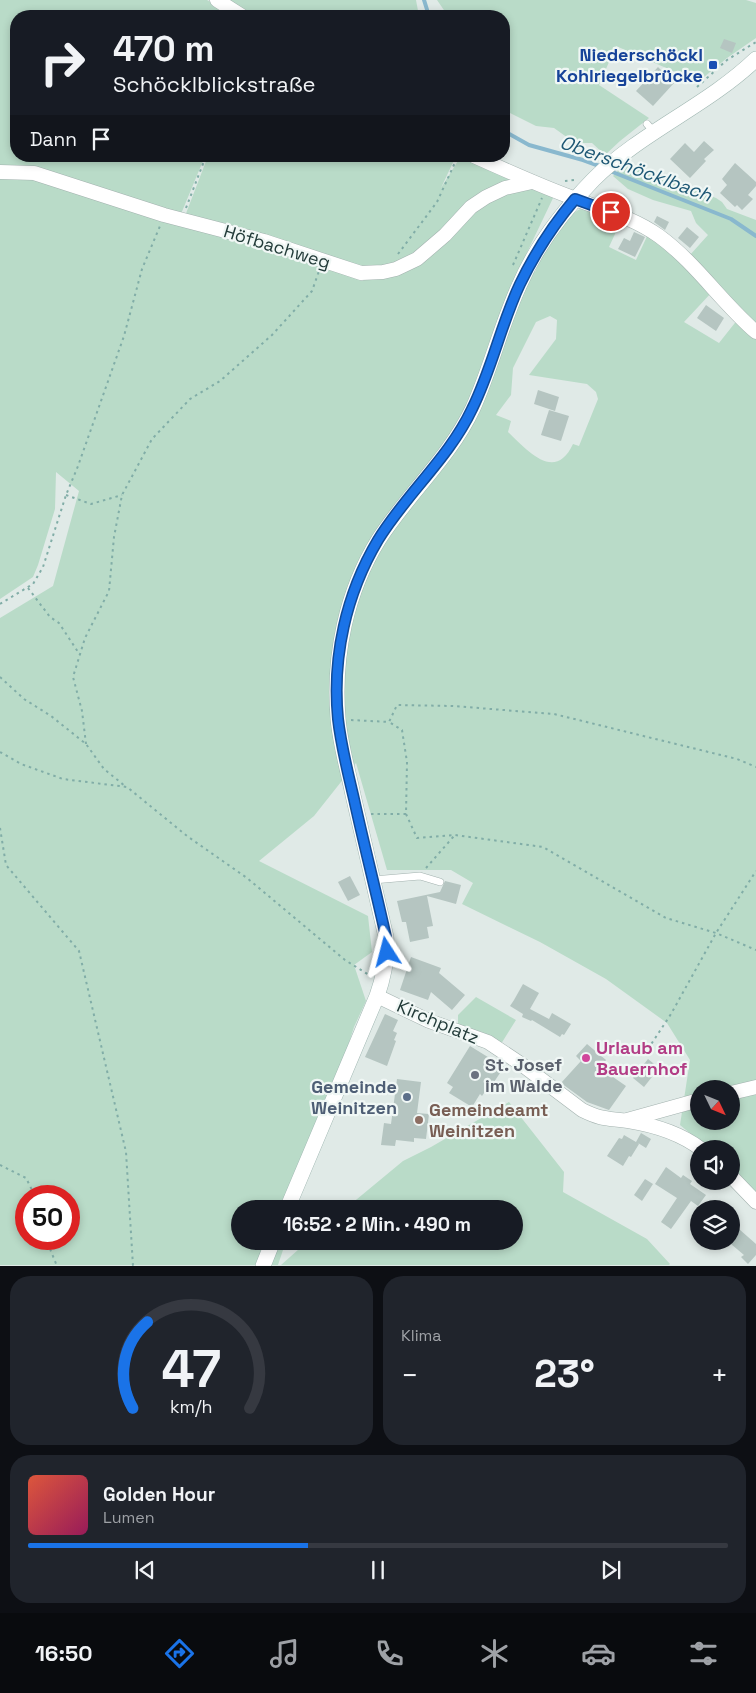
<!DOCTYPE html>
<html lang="de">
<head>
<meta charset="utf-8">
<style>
  :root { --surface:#171b24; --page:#20242c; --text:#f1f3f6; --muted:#9ea1a6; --line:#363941; --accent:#1a73e8 }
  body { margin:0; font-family:"Space Grotesk",sans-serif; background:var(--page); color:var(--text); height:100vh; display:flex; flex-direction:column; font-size:19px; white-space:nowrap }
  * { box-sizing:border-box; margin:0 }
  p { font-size:16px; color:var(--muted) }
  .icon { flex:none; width:28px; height:28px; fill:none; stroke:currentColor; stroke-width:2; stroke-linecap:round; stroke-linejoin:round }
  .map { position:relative; height:1266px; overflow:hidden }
  .sheet { display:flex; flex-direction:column; gap:10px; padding:10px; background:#0d0f14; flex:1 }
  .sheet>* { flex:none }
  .banner { position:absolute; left:10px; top:10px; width:500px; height:152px; border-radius:20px; box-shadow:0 2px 8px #0003; background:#171b24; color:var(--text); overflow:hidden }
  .needle { width:32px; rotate:133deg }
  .tools { position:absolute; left:690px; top:1080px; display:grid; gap:10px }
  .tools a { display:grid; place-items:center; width:50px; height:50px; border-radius:50%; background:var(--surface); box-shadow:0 2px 8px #0003; font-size:25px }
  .speed { position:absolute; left:15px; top:1185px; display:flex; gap:10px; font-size:25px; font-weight:700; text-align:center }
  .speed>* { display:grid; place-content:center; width:65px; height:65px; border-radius:50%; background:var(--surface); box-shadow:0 2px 8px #0003; line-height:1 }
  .speed .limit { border:8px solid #d22; background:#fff; color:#111 }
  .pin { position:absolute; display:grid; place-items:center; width:42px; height:42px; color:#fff; margin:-21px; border:2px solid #fff; border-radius:50%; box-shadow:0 1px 5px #0007 }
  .me { position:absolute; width:55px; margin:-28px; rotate:351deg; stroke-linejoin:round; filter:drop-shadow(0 0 4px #0008) }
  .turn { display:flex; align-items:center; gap:18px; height:105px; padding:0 20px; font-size:22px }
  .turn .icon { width:65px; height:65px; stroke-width:2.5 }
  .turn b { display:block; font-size:35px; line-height:42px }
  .then { display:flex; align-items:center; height:48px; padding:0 20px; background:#0003; gap:10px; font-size:19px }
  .big { font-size:38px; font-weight:700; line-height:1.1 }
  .sheet .widget { flex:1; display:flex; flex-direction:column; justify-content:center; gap:8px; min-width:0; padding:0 18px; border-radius:20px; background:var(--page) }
  .sheet .dial { align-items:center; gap:0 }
  .dial svg { height:130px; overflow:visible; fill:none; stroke:var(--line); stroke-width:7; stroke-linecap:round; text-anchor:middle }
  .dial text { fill:var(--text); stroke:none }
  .song { display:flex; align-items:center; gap:15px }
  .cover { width:60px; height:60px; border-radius:8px; background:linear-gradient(135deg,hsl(10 70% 55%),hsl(330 70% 35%)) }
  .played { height:5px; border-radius:2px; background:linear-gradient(90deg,var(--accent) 40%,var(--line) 40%) }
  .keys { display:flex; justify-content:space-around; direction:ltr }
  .heat { display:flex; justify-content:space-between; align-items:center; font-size:28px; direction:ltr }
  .sheet .tiles { flex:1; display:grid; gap:10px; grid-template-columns:1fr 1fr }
  .widget:last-child { grid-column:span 2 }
  .trip { position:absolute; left:231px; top:1200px; width:292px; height:50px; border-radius:25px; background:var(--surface); box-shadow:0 2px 8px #0003; font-weight:700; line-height:50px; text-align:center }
  .tabs { display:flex; height:80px; justify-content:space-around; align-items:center; background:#090b0e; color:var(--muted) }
  .tabs .icon { width:35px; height:35px }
  .tabs .on { color:var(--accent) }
  .tabs b { font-size:22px; color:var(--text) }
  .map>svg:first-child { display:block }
</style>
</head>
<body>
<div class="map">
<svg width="756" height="1266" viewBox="0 0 756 1266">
  <rect width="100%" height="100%" fill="#e0eae7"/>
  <g fill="#b9dbc8" fill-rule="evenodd">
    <polygon points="0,0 207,0 233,16 16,16 16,156 205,156 181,214 0,168"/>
    <polygon points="227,0 416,0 419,16 252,16"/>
    <polygon points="437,0 746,0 756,3 756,38 727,58 698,82 616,46 599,85 649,118 620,141 605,155 592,143 575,143 554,128 536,126 504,110 504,16 448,16"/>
    <path d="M208,156H456L441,188L461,156H463L554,196L521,265L535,272C542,255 565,213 583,208L621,221L609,247L636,260L649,232L713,291L684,322L719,343L738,319L756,336V1197L731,1170V1149H709L680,1125L690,1060L667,1023L606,979L540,942L462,904L473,883L451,870H387L356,763L314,816L259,861L368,916L372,952L354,965L366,1001L354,1027L296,1209H240V1241H286L278,1265H0V618L53,586L79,491L56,472L55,509L38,565L33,577L0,599V178L31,177L301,259L362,281L378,272L185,216ZM550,316L557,320L556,339L529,375L587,384L596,392L598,399L579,446L573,444C555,483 527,450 508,432L511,421L496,415L511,395L513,368L536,322ZM699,1089H731V1121H699ZM26,1196H69V1239H26Z"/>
    <polygon points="627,161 636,167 716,198 722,202 727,209 756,220 756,325 690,255 708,235 696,223 691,211 653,200 628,189 613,176"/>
    <polygon points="476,997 516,1020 501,1044 482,1032 466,1029 458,1024 458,1015"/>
    <polygon points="509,1102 564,1172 563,1192 647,1239 670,1264 669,1265 281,1265 308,1241 515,1241 515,1209 345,1209 403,1161 431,1147"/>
  </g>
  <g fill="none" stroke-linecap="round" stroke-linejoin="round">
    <g stroke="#89b8ce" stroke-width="4">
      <polyline points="424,0 429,16"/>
      <polyline points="504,131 529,145 583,160 602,167"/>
      <polyline points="610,171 731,219 756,236"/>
    </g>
  </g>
  <g fill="#b5c5c1">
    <polygon points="724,39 736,43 732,53 720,48"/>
    <polygon points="658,67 674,83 653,106 636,91"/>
    <polygon points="704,141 714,150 704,159 706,161 690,178 670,159 685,143 694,152"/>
    <polygon points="735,163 756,182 756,186 748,195 753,199 742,210 737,205 735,207 720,193 727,185 722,179"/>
    <polygon points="657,216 669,222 665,230 654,222"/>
    <polygon points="687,227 699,237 690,248 678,238"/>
    <polygon points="634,232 645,237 635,257 618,249 624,238 630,241"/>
    <polygon points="706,305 724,318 716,331 697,318"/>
    <polygon points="538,390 559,397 555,411 534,404"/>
    <polygon points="549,410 569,416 561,441 541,435"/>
    <polygon points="350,876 360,895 348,901 338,882"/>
    <polygon points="445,881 461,885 456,904 427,896 433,926 427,927 429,938 410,942 406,922 402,922 397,901 440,892"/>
    <polygon points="411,957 441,968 439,973 465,995 452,1010 431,992 428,1000 400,990"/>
    <polygon points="523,984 539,993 530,1009 549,1019 552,1013 571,1024 564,1035 562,1034 560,1037 532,1020 531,1021 522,1017 523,1014 510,1006 514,1000 522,1004 514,1000"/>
    <polygon points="385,1014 398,1020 393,1031 397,1033 394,1040 396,1041 387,1066 365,1057"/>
    <polygon points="587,1044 606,1060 600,1068 626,1086 609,1110 587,1102 561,1083 581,1061 576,1056"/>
    <polygon points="470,1046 504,1067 488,1091 486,1090 482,1096 480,1094 472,1107 449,1093 453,1087 447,1083"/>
    <polygon points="648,1059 659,1068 644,1087 633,1078"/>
    <polygon points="397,1079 421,1082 417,1113 429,1114 426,1139 414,1138 414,1142 396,1140 395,1146 381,1145 384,1123 391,1124"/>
    <polygon points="641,1133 651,1139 646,1148 638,1143 639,1144 631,1157 629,1156 623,1166 607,1156 619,1138 622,1139 624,1135 636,1142"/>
    <polygon points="666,1167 681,1178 683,1175 692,1181 690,1184 706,1195 698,1206 691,1201 671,1229 661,1222 677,1198 655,1184"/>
    <polygon points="645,1179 653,1184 642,1201 634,1195"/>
    <polygon points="731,1222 756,1244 756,1255 748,1264 741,1257 744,1255 731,1244"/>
  </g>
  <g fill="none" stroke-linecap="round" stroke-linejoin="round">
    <defs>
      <g id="service">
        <polyline points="647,124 654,132"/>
        <polyline points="373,880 420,876 440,882"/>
      </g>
      <g id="minor">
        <polyline points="217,0 242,16"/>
        <path d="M474,156C505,170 536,184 568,196C599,209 631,216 659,236C696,263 721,302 756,332"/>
        <polyline points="0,172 34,173 164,215 264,241 361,273 383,272 396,269 417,259 445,235 471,207 486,197 505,188 532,182"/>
        <path d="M377,996L429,1021L488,1042L521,1064L582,1110C602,1120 607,1118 628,1121C653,1125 680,1133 701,1149"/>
        <polyline points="731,1093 756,1087"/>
        <polyline points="627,1120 699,1100"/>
        <polyline points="731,1176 756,1202"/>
      </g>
      <g id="secondary">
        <path d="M287,1209L377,996C384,976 388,958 386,937C375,890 364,842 353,795C348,770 340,744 338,718C333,656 346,592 379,539C408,494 450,457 473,408C491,368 501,325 519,286C536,246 563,211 593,180C641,132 707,106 756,59"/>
        <polyline points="263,1266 273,1241"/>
      </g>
    </defs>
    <use href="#service" stroke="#a3b2af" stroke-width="8"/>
    <use href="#minor" stroke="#a3b2af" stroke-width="15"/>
    <use href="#secondary" stroke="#9fb6b1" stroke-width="16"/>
    <g stroke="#81ada7" stroke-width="2" stroke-dasharray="2.5 4" stroke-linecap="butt">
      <polyline points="697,87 727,60 756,42"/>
      <polyline points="565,181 575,180"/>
      <polyline points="186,208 206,156"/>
      <polyline points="398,254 437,202 458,156"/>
      <polyline points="513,265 542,198"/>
      <polyline points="66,495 91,504 122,495"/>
      <polyline points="28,588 50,617 59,623 80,655"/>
      <polyline points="0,604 33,584 43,567 66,495 78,466 124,336 142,269 160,226"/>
      <polyline points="0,677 24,699 51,716 86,744 104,769 125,786"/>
      <polyline points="351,720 389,722 397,705 453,706 554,714 737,759 756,767"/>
      <polyline points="86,744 82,711 73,677 85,638 109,591 114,537 122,495 152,439 190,399 220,381 272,335 312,291 319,271"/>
      <polyline points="0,752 21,764 63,779 127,787 187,836 247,878 345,960 369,975"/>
      <polyline points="371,814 406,814 407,762 402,730 389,722"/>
      <polyline points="406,814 417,838 455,835 543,847 666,918 716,933 756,950"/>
      <polyline points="0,828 6,865 79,951 126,1152 133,1266"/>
      <polyline points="426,868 454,836"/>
      <polyline points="648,1049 671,1014 716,933 756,871"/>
      <polyline points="0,1165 26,1178 33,1192 32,1196"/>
      <polyline points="42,1239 50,1249 57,1266"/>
    </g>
    <use href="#service" stroke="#fff" stroke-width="7"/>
    <use href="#minor" stroke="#fff" stroke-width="14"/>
    <use href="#secondary" stroke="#fff" stroke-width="15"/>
  </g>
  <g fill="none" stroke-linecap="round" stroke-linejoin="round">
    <defs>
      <path id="route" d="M387,952L386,937C376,891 364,845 354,799C348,773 341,746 338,719C332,657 346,594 378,540C406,494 449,458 472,409C492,369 501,324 520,284C535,253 553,225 575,199L611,212"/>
    </defs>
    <use href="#route" stroke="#114b97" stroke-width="12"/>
    <use href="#route" stroke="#1a73e8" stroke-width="9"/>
  </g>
  <rect fill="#1a4fb4" stroke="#f0f7f5" stroke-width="2" x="708" y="60" width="10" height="10" rx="2.5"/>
  <circle fill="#d1479c" stroke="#f0f7f5" stroke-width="2" cx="586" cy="1058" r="5"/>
  <circle fill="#6b7280" stroke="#f0f7f5" stroke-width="2" cx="475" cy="1075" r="5"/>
  <circle fill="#5c6f8a" stroke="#f0f7f5" stroke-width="2" cx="407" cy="1097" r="5"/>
  <circle fill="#8d6e63" stroke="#f0f7f5" stroke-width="2" cx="419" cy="1120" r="5"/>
  <g text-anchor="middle" stroke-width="4.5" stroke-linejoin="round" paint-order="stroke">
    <g font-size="18" font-weight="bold" fill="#164399" stroke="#f0f7f5" text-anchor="end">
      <text x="703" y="61">Niederschöckl<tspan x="703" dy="21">Kohlriegelbrücke</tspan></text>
    </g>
    <g font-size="18" fill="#213a38" stroke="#f0f7f5">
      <text transform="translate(277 247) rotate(17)" y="6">Höfbachweg</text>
      <text transform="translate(438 1022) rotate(23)" y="6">Kirchplatz</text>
    </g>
    <g font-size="18" font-weight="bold" fill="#b23c85" stroke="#f0f7f5" text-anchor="start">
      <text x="596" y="1054">Urlaub am<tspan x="596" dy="21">Bauernhof</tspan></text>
    </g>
    <g font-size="18" font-weight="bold" fill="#5b616d" stroke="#f0f7f5" text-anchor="start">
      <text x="485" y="1071">St. Josef<tspan x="485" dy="21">im Walde</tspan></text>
    </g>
    <g font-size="18" font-weight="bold" fill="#4e5e75" stroke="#f0f7f5" text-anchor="end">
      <text x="397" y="1093">Gemeinde<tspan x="397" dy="21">Weinitzen</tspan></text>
    </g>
    <g font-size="18" font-weight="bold" fill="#785e54" stroke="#f0f7f5" text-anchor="start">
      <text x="429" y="1116">Gemeindeamt<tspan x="429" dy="21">Weinitzen</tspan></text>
    </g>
    <g font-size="19" font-style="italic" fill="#1d5774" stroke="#f0f7f5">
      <text transform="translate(636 168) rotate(20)" y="7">Oberschöcklbach</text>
    </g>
  </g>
</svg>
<div class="tools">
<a><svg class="needle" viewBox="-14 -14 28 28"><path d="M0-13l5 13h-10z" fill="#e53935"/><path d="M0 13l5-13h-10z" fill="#9ea1a6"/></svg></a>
<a><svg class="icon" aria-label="sound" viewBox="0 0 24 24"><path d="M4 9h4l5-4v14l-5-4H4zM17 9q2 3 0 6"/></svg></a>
<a><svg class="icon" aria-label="layers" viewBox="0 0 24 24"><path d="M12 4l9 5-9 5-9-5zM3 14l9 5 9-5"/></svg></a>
</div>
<div class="speed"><div class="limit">50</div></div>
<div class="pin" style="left:611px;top:212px;background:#d93025"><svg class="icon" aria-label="arrive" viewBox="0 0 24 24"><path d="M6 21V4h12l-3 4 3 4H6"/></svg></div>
<svg class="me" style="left:387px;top:952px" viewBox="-20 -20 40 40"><path d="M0-17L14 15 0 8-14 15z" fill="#1a73e8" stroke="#fff" stroke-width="4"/></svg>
<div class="trip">16:52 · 2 Min. · 490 m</div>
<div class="banner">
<div class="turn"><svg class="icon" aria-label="right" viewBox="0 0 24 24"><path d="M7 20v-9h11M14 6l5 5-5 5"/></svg><div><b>470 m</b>Schöcklblickstraße</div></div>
<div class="then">Dann<svg class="icon" aria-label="arrive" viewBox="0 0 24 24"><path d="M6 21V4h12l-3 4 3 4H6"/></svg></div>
</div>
</div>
<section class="sheet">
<div class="tiles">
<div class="widget dial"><svg viewBox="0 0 100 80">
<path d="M14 69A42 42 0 1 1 86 69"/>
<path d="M14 69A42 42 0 0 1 23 16" stroke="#1a73e8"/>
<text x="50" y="56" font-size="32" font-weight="700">47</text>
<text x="50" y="72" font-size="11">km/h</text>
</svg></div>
<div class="widget"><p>Klima</p>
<div class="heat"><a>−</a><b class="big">23°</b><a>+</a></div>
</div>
<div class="widget">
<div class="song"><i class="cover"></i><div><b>Golden Hour</b><p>Lumen</p></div></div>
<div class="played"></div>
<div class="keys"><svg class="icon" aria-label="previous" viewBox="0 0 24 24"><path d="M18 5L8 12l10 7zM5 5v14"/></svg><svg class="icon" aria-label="pause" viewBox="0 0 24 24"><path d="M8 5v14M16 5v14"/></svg><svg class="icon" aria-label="next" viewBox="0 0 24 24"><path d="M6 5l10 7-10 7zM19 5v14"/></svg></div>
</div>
</div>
</section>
<nav class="tabs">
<b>16:50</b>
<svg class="icon on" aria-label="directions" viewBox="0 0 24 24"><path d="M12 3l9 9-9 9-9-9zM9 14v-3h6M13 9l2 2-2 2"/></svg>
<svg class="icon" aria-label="music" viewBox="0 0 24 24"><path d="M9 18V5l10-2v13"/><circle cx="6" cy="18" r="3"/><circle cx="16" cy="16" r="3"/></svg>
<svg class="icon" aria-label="phone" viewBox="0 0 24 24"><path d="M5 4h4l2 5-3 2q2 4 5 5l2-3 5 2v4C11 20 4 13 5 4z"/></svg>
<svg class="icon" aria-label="climate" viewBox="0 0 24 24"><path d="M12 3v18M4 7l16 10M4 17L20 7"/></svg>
<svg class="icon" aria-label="car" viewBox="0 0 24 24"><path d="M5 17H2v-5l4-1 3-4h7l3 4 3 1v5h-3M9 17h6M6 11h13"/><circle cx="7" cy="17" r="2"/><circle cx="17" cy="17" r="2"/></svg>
<svg class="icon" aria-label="filters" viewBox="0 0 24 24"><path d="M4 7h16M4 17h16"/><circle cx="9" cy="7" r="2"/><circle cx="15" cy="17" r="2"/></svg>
</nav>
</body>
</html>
